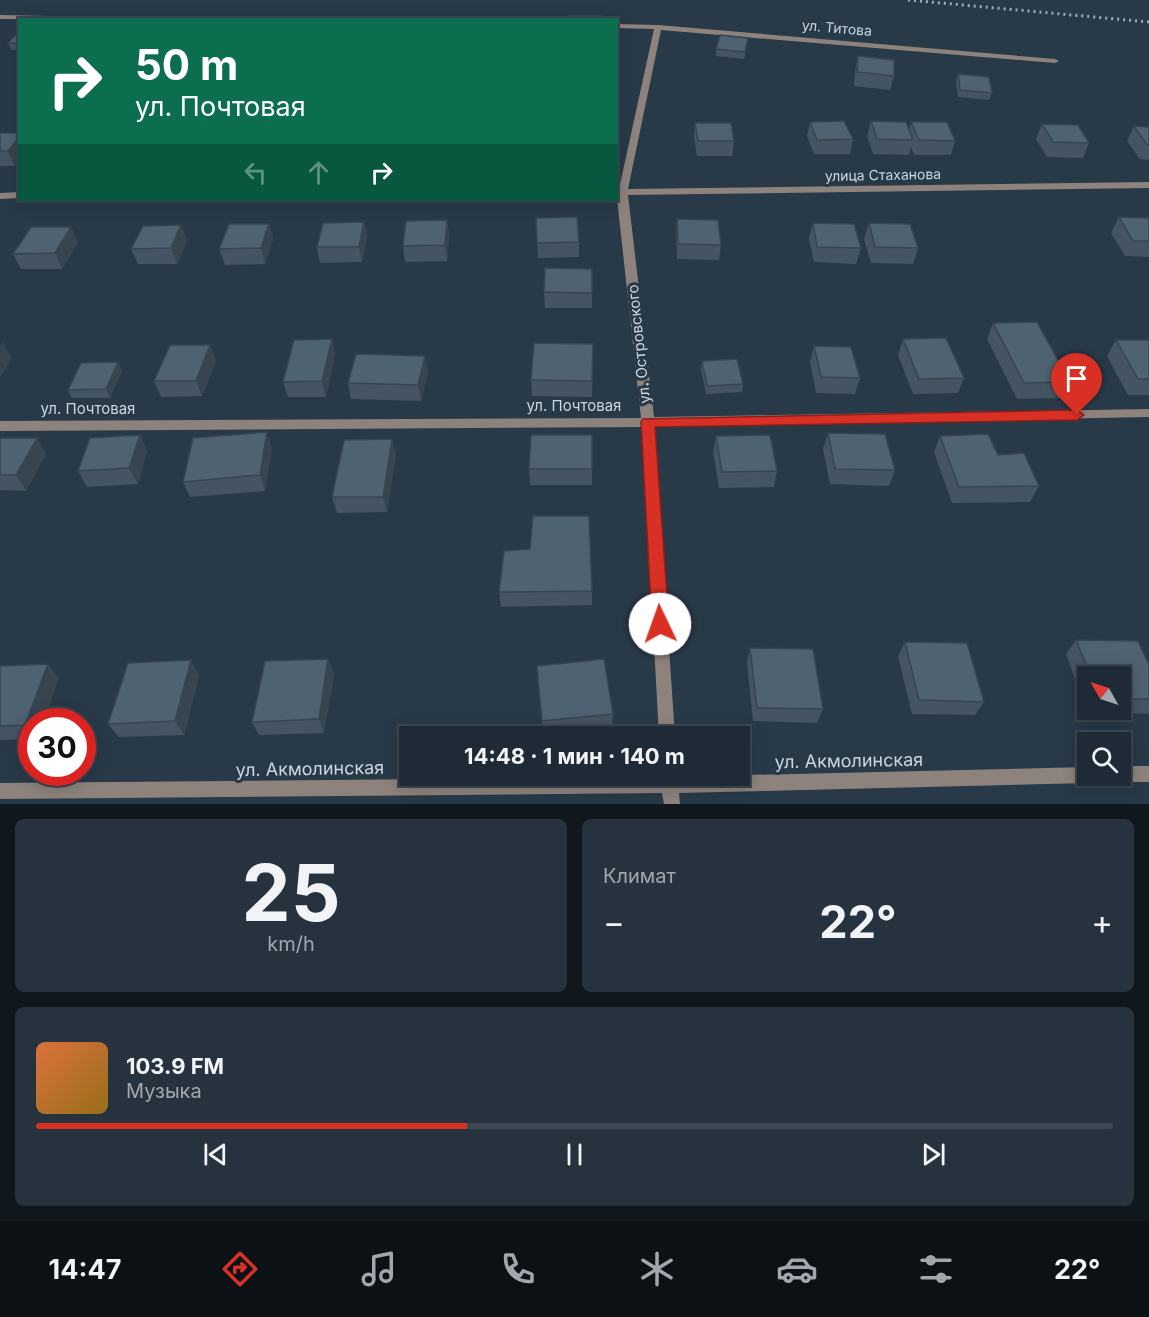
<!DOCTYPE html>
<html lang="ru">
<head>
<meta charset="utf-8">
<style>
  :root { --surface:#1e2b36; --page:#26333e; --text:#f1f3f6; --muted:#a1a7ad; --line:#3c4751; --accent:#d93025 }
  body { margin:0; font-family:Inter,sans-serif; background:var(--page); color:var(--text); height:100vh; display:flex; flex-direction:column; font-size:22px; white-space:nowrap }
  * { box-sizing:border-box; margin:0 }
  p { font-size:20px; color:var(--muted) }
  .icon { flex:none; width:33px; height:33px; fill:none; stroke:currentColor; stroke-width:2; stroke-linecap:round; stroke-linejoin:round }
  .map { position:relative; height:804px; overflow:hidden }
  .side { display:flex; flex-direction:column; gap:15px; padding:15px; background:#10181e; flex:1 }
  .side>* { flex:none }
  .banner { position:absolute; left:18px; top:18px; width:600px; height:183px; border-radius:0px; box-shadow:0 3px 15px #0003,0 0 0 2px var(--line); background:#0b6e4f; color:#fff; overflow:hidden }
  .needle { width:39px; rotate:309deg }
  .buttons { position:absolute; left:1077px; top:666px; display:grid; gap:12px }
  .buttons a { display:grid; place-items:center; width:54px; height:54px; border-radius:0px; background:var(--surface); box-shadow:0 3px 15px #0003,0 0 0 2px var(--line); font-size:30px }
  .speed { position:absolute; left:18px; top:708px; display:flex; gap:12px; font-size:30px; font-weight:700; text-align:center }
  .speed>* { display:grid; place-content:center; width:78px; height:78px; border-radius:50%; background:var(--surface); box-shadow:0 3px 15px #0003,0 0 0 2px var(--line); line-height:1 }
  .speed .limit { border:9px solid #d22; background:#fff; color:#111 }
  .pin { position:absolute; display:grid; place-items:center; width:51px; height:51px; color:#fff; margin:-62px -26px; border-radius:50% 50% 50% 0; rotate:-45deg; box-shadow:0 0 6px #0007 }
  .pin .icon { rotate:45deg }
  .me { position:absolute; width:66px; margin:-33px; rotate:357deg; stroke-linejoin:round; filter:drop-shadow(0 0 4px #0008) }
  .turn { display:flex; align-items:center; gap:21px; height:126px; padding:0 18px; font-size:27px }
  .turn .icon { width:78px; height:78px; stroke-width:2.5 }
  .turn b { display:block; font-size:42px; line-height:51px }
  .lanes { display:flex; align-items:center; height:57px; padding:0 18px; background:#0003; justify-content:center; gap:30px; direction:ltr }
  .lanes .off { opacity:.35 }
  .big { font-size:45px; font-weight:700; line-height:1.1 }
  .side .tile { flex:1; display:flex; flex-direction:column; justify-content:center; gap:9px; min-width:0; padding:0 21px; border-radius:9px; background:var(--page) }
  .side .dial { align-items:center; gap:0 }
  .dial b { font-size:78px; line-height:1 }
  .song { display:flex; align-items:center; gap:18px }
  .cover { width:72px; height:72px; border-radius:9px; background:linear-gradient(135deg,hsl(20 70% 55%),hsl(40 70% 35%)) }
  .played { height:6px; border-radius:3px; background:linear-gradient(90deg,var(--accent) 40%,var(--line) 40%) }
  .keys { display:flex; justify-content:space-around; direction:ltr }
  .heat { display:flex; justify-content:space-between; align-items:center; font-size:33px; direction:ltr }
  .side .tiles { flex:1; display:grid; gap:15px; grid-template-columns:1fr 1fr }
  .tile:last-child { grid-column:span 2 }
  .trip { position:absolute; left:399px; top:726px; width:351px; height:60px; border-radius:0px; background:var(--surface); box-shadow:0 3px 15px #0003,0 0 0 2px var(--line); font-weight:700; line-height:60px; text-align:center }
  .tab-bar { display:flex; height:96px; justify-content:space-around; align-items:center; background:#0c1116; color:var(--muted) }
  .tab-bar .icon { width:42px; height:42px }
  .tab-bar .selected { color:var(--accent) }
  .tab-bar b { font-size:27px; color:var(--text) }
  .map>svg:first-child { display:block }
</style>
</head>
<body>
<div class="map">
<svg width="1149" height="804" viewBox="0 0 1149 804">
  <rect width="100%" height="100%" fill="#283948"/>
  <g fill="none" stroke-linecap="round" stroke-linejoin="round">
    <g fill="#8d837c" fill-rule="evenodd">
      <polygon points="0,15 149,18 152,20 0,19"/>
      <polygon points="616,24 658,25 1055,59 1059,61 1055,63 661,30 628,189 1149,182 1149,188 628,195 654,417 1149,409 1149,417 654,426 675,736 659,736 642,427 0,431 0,421 641,418 616,189 619,189 654,29 616,28"/>
      <polygon points="20,192 20,198 0,199 0,193"/>
      <polygon points="1120,766 1149,766 1149,782 1120,782 1114,780 1112,776 1120,776"/>
      <polygon points="1088,767 1088,776 1096,776 1094,781 1088,783 679,793 680,804 664,804 662,793 0,799 0,783 661,777"/>
    </g>
    <polyline stroke="#9facb7" stroke-width="3" stroke-dasharray="2 4" stroke-linecap="butt" points="908,0 1149,22"/>
  </g>
  <g fill="#445462" fill-rule="evenodd">
    <polygon points="20,30 20,50 11,50 8,43"/>
    <polygon points="748,38 744,59 716,56 716,49"/>
    <polygon points="858,56 894,76 890,90 854,86 855,71"/>
    <polygon points="958,74 992,93 989,100 958,97 956,81"/>
    <polygon points="871,121 909,130 911,122 955,141 951,155 914,155 911,147 909,155 873,154 867,136"/>
    <polygon points="810,122 853,139 850,154 814,154 807,136"/>
    <polygon points="695,123 734,141 732,156 697,156 694,137"/>
    <polygon points="1042,124 1089,143 1083,158 1047,157 1036,139"/>
    <polygon points="1134,126 1149,127 1149,160 1140,159 1127,141"/>
    <polygon points="0,133 20,133 20,160 15,166 0,166"/>
    <polygon points="1119,217 1149,218 1149,257 1125,256 1111,233"/>
    <polygon points="536,218 579,242 579,257 538,258"/>
    <polygon points="677,219 721,245 719,260 677,259 676,234"/>
    <polygon points="447,220 449,236 447,261 405,262 403,246"/>
    <polygon points="364,222 367,237 362,262 320,263 317,247"/>
    <polygon points="813,223 861,248 856,264 814,262 809,238"/>
    <polygon points="869,223 918,248 913,264 871,263 864,239"/>
    <polygon points="269,224 273,239 265,264 225,265 219,249"/>
    <polygon points="181,225 187,241 177,264 138,264 131,249"/>
    <polygon points="78,242 62,269 21,269 13,254"/>
    <polygon points="592,269 592,308 545,308 544,292"/>
    <polygon points="993,323 1070,382 1062,398 1017,399 987,339"/>
    <polygon points="332,339 335,355 326,397 288,397 283,382"/>
    <polygon points="903,339 964,378 958,393 913,394 898,355"/>
    <polygon points="1116,340 1149,340 1149,395 1128,395 1107,356"/>
    <polygon points="593,344 592,397 532,396 531,380"/>
    <polygon points="210,345 216,361 202,396 161,397 154,381"/>
    <polygon points="814,346 860,378 855,394 816,393 810,362"/>
    <polygon points="425,356 428,372 421,401 351,399 348,383"/>
    <polygon points="702,361 743,384 742,392 706,394 701,369"/>
    <polygon points="122,371 110,398 72,398 68,390"/>
    <polygon points="828,433 895,470 889,486 830,484 823,449"/>
    <polygon points="140,435 147,451 138,484 87,487 78,471"/>
    <polygon points="592,435 592,485 530,485 529,469"/>
    <polygon points="716,436 777,471 774,487 719,488 713,451"/>
    <polygon points="940,436 998,455 1039,486 1030,502 952,503 934,452"/>
    <polygon points="0,438 37,438 46,454 26,491 0,490"/>
    <polygon points="272,448 265,491 190,497 183,482"/>
    <polygon points="396,455 387,512 337,513 332,497"/>
    <polygon points="592,591 592,605 501,607 499,592"/>
    <path d="M1076,640L1149,665V714L1087,712L1066,654ZM1088,676H1120V710H1088Z"/>
    <polygon points="905,642 984,702 975,715 912,714 898,656"/>
    <polygon points="750,648 823,709 817,723 753,721 747,663"/>
    <polygon points="328,659 334,673 324,733 259,735 252,722"/>
    <polygon points="0,666 59,678 32,722 32,739 0,740"/>
    <polygon points="537,666 613,714 612,727 543,735"/>
    <polygon points="199,675 184,735 119,737 108,724"/>
  </g>
  <g fill="#374550">
    <polygon points="20,136 20,160 15,166 8,151"/>
    <polygon points="447,220 449,236 447,261 445,245"/>
    <polygon points="364,222 367,237 362,262 359,247"/>
    <polygon points="269,224 273,239 265,264 261,248"/>
    <polygon points="181,225 187,241 177,264 171,248"/>
    <polygon points="71,227 78,242 62,269 55,253"/>
    <polygon points="332,339 335,355 326,397 322,381"/>
    <polygon points="3,342 12,358 0,378 0,346"/>
    <polygon points="210,345 216,361 202,396 196,381"/>
    <polygon points="425,356 428,372 421,401 418,385"/>
    <polygon points="118,362 122,371 110,398 106,389"/>
    <polygon points="267,432 272,448 265,491 260,475"/>
    <polygon points="140,435 147,451 138,484 129,468"/>
    <polygon points="37,438 46,454 26,491 16,475"/>
    <polygon points="392,439 396,455 387,512 383,497"/>
    <polygon points="328,659 334,673 324,733 319,719"/>
    <polygon points="191,660 199,675 184,735 175,721"/>
    <polygon points="48,664 59,678 44,722 32,722 32,732 25,725"/>
  </g>
  <g fill="#4f6272" stroke="#374550" stroke-width="1.5">
    <rect x="568" y="16" width="33" height="4"/>
    <polygon points="354,18 387,19 386,20 353,20"/>
    <polygon points="449,18 481,19 481,20 448,20"/>
    <polygon points="290,19 323,19 290,20"/>
    <polygon points="389,19 422,19 389,20"/>
    <polygon points="20,30 20,43 8,43"/>
    <polygon points="720,35 748,38 745,52 716,49"/>
    <polygon points="858,56 894,60 894,76 857,72"/>
    <polygon points="958,74 989,77 992,93 960,90"/>
    <polygon points="844,121 853,139 817,140 810,122"/>
    <polygon points="871,121 906,122 913,140 877,139"/>
    <polygon points="911,122 947,122 955,141 919,140"/>
    <polygon points="695,123 731,123 734,141 698,141"/>
    <polygon points="1042,124 1078,125 1089,143 1053,142"/>
    <polygon points="1134,126 1149,127 1149,145 1147,145"/>
    <polygon points="0,133 20,133 20,136 8,151 0,151"/>
    <polygon points="577,217 579,242 537,243 536,218"/>
    <polygon points="1119,217 1149,218 1149,241 1133,241"/>
    <polygon points="677,219 718,220 721,245 678,244"/>
    <polygon points="447,220 445,245 403,246 406,221"/>
    <polygon points="364,222 359,247 317,247 323,223"/>
    <polygon points="813,223 854,224 861,248 817,247"/>
    <polygon points="869,223 910,224 918,248 875,247"/>
    <polygon points="229,224 269,224 261,248 219,249"/>
    <polygon points="181,225 171,248 131,249 143,226"/>
    <polygon points="31,227 71,227 55,253 13,254"/>
    <polygon points="545,268 592,269 592,293 544,292"/>
    <polygon points="1037,322 1070,382 1024,383 993,323"/>
    <polygon points="946,338 964,378 919,379 903,339"/>
    <polygon points="332,339 322,381 283,382 294,340"/>
    <polygon points="1116,340 1149,340 1149,379 1138,379"/>
    <polygon points="534,343 593,344 592,381 531,380"/>
    <polygon points="170,345 210,345 196,381 154,381"/>
    <polygon points="814,346 851,347 860,378 821,377"/>
    <polygon points="356,354 425,356 418,385 348,383"/>
    <polygon points="737,359 743,384 707,386 702,361"/>
    <polygon points="118,362 106,389 68,390 81,363"/>
    <polygon points="267,432 260,475 183,482 193,438"/>
    <polygon points="828,433 885,434 895,470 835,469"/>
    <polygon points="988,434 998,455 1024,453 1039,486 959,487 940,436"/>
    <polygon points="140,435 129,468 78,471 90,438"/>
    <polygon points="531,435 592,435 592,469 529,469"/>
    <polygon points="770,435 777,471 722,472 716,436"/>
    <polygon points="0,438 37,438 16,475 0,475"/>
    <polygon points="392,439 383,497 332,497 344,440"/>
    <polygon points="533,516 589,516 592,591 499,592 504,551 530,549"/>
    <polygon points="1076,640 1138,641 1149,665 1149,699 1120,699 1120,676 1091,676"/>
    <polygon points="905,642 967,643 984,702 919,700"/>
    <polygon points="750,648 813,649 823,709 757,708"/>
    <polygon points="328,659 319,719 252,722 265,661"/>
    <polygon points="604,659 613,714 542,721 537,666"/>
    <polygon points="191,660 175,721 108,724 128,663"/>
    <polygon points="48,664 25,725 0,726 0,666"/>
  </g>
  <polygon fill="#d93025" stroke="#8d1f18" stroke-width="1.5" points="1077,410 1084,415 1077,420 655,427 669,624 666,630 660,632 654,630 652,624 641,422 643,419"/>
  <g text-anchor="middle" stroke-width="6" stroke-linejoin="round" paint-order="stroke">
    <g font-size="14" fill="#cbd6df" stroke="#283948">
      <text transform="translate(837 28) rotate(5)" y="5">ул. Титова</text>
      <text transform="translate(883 175) rotate(-1)" y="5">улица Стаханова</text>
    </g>
    <g font-size="15" fill="#cbd6df" stroke="#283948">
      <text transform="translate(639 344) rotate(-96)" y="5">ул. Островского</text>
      <text x="574" y="411">ул. Почтовая</text>
      <text x="88" y="414">ул. Почтовая</text>
    </g>
    <g font-size="18" fill="#cbd6df" stroke="#283948">
      <text transform="translate(849 761) rotate(-1)" y="6">ул. Акмолинская</text>
      <text transform="translate(310 769) rotate(-1)" y="6">ул. Акмолинская</text>
    </g>
  </g>
</svg>
<div class="buttons">
<a><svg class="needle" viewBox="-14 -14 28 28"><path d="M0-13l5 13h-10z" fill="#e53935"/><path d="M0 13l5-13h-10z" fill="#a1a7ad"/></svg></a>
<a><svg class="icon" aria-label="search" viewBox="0 0 24 24"><circle cx="10" cy="10" r="6"/><path d="M15 15l6 6"/></svg></a>
</div>
<div class="speed"><div class="limit">30</div></div>
<div class="pin" style="left:1077px;top:415px;background:#d93025"><svg class="icon" aria-label="arrive" viewBox="0 0 24 24"><path d="M6 21V4h12l-3 4 3 4H6"/></svg></div>
<svg class="me" style="left:660px;top:624px" viewBox="-20 -20 40 40"><circle r="19" fill="#fff"/><path d="M0-13L10 11 0 6-10 11z" fill="#d93025"/></svg>
<div class="trip">14:48 · 1 мин · 140 m</div>
<div class="banner">
<div class="turn"><svg class="icon" aria-label="right" viewBox="0 0 24 24"><path d="M7 20v-9h11M14 6l5 5-5 5"/></svg><div><b>50 m</b>ул. Почтовая</div></div>
<div class="lanes"><svg class="icon off" aria-label="left" viewBox="0 0 24 24"><path d="M17 20v-9H6M10 6l-5 5 5 5"/></svg><svg class="icon off" aria-label="ahead" viewBox="0 0 24 24"><path d="M12 20V5M6 11l6-6 6 6"/></svg><svg class="icon" aria-label="right" viewBox="0 0 24 24"><path d="M7 20v-9h11M14 6l5 5-5 5"/></svg></div>
</div>
</div>
<section class="side">
<div class="tiles">
<div class="tile dial"><b>25</b><p>km/h</p></div>
<div class="tile"><p>Климат</p>
<div class="heat"><a>−</a><b class="big">22°</b><a>+</a></div>
</div>
<div class="tile">
<div class="song"><i class="cover"></i><div><b>103.9 FM</b><p>Музыка</p></div></div>
<div class="played"></div>
<div class="keys"><svg class="icon" aria-label="previous" viewBox="0 0 24 24"><path d="M18 5L8 12l10 7zM5 5v14"/></svg><svg class="icon" aria-label="pause" viewBox="0 0 24 24"><path d="M8 5v14M16 5v14"/></svg><svg class="icon" aria-label="next" viewBox="0 0 24 24"><path d="M6 5l10 7-10 7zM19 5v14"/></svg></div>
</div>
</div>
</section>
<nav class="tab-bar">
<b>14:47</b>
<svg class="icon selected" aria-label="directions" viewBox="0 0 24 24"><path d="M12 3l9 9-9 9-9-9zM9 14v-3h6M13 9l2 2-2 2"/></svg>
<svg class="icon" aria-label="music" viewBox="0 0 24 24"><path d="M9 18V5l10-2v13"/><circle cx="6" cy="18" r="3"/><circle cx="16" cy="16" r="3"/></svg>
<svg class="icon" aria-label="phone" viewBox="0 0 24 24"><path d="M5 4h4l2 5-3 2q2 4 5 5l2-3 5 2v4C11 20 4 13 5 4z"/></svg>
<svg class="icon" aria-label="climate" viewBox="0 0 24 24"><path d="M12 3v18M4 7l16 10M4 17L20 7"/></svg>
<svg class="icon" aria-label="car" viewBox="0 0 24 24"><path d="M5 17H2v-5l4-1 3-4h7l3 4 3 1v5h-3M9 17h6M6 11h13"/><circle cx="7" cy="17" r="2"/><circle cx="17" cy="17" r="2"/></svg>
<svg class="icon" aria-label="filters" viewBox="0 0 24 24"><path d="M4 7h16M4 17h16"/><circle cx="9" cy="7" r="2"/><circle cx="15" cy="17" r="2"/></svg>
<b>22°</b>
</nav>
</body>
</html>
